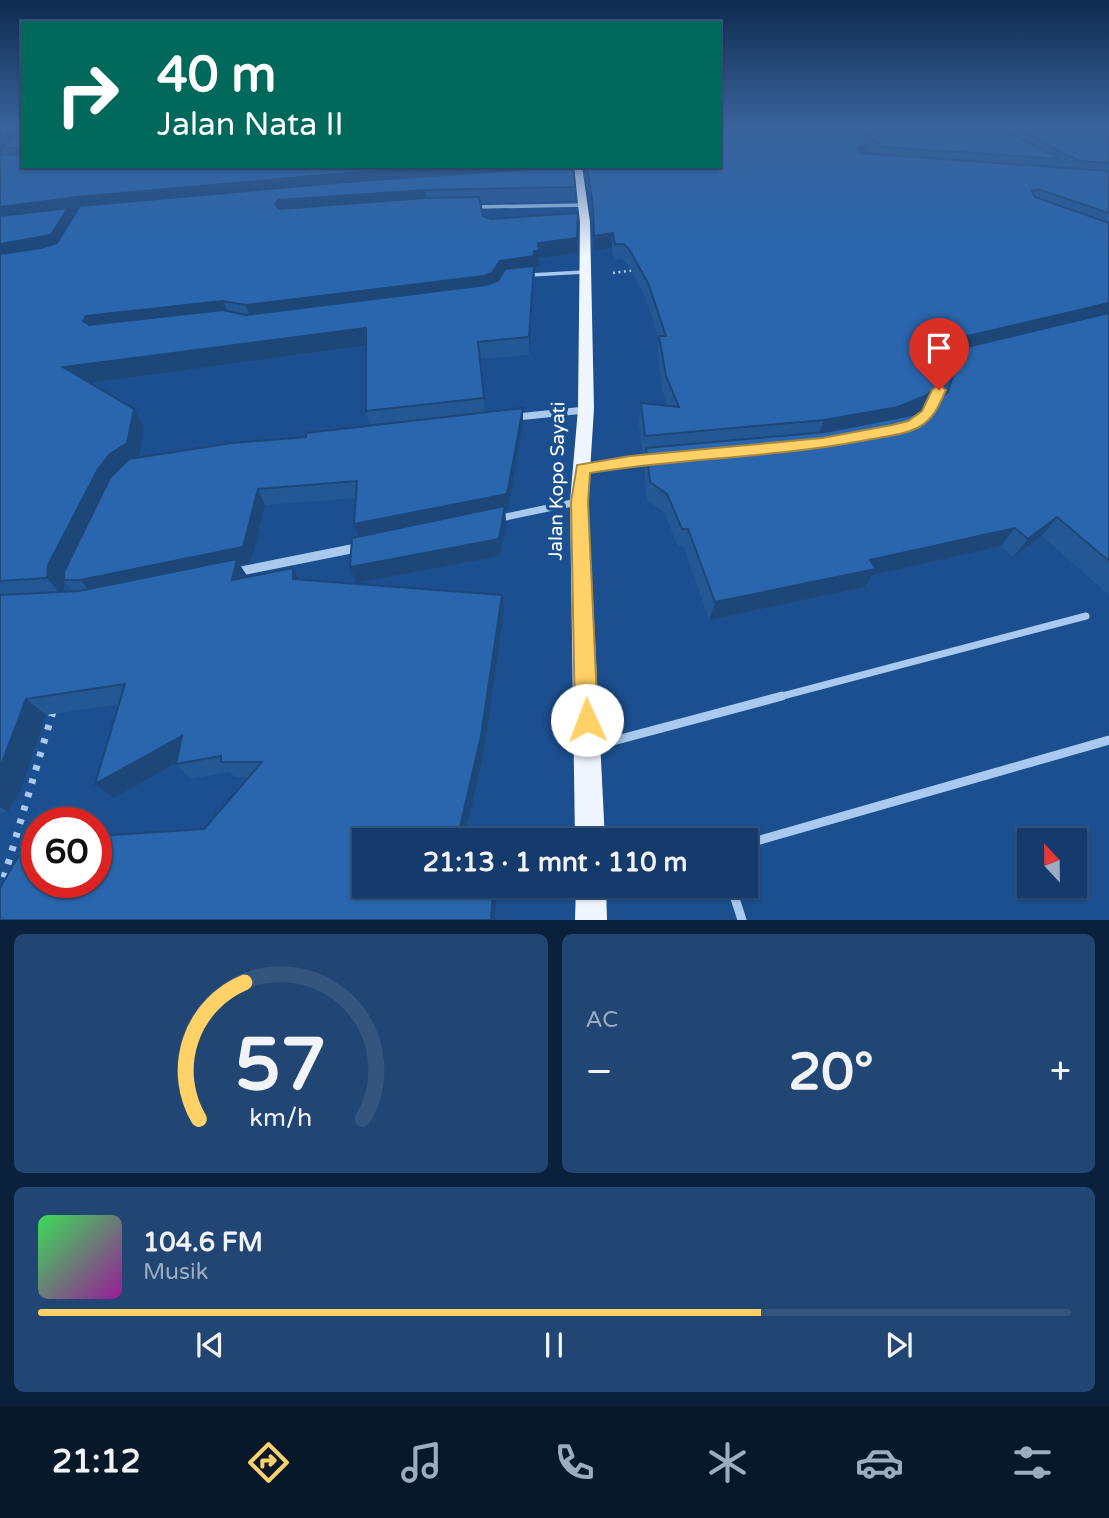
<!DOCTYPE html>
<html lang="id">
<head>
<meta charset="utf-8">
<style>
  :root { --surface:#143b6b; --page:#214673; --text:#f1f3f6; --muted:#9dadc1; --line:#33557e; --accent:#ffd166 }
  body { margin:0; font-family:"Varela Round",sans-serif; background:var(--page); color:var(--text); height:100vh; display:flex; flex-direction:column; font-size:26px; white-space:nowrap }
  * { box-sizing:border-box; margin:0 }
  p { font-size:23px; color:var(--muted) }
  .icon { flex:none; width:38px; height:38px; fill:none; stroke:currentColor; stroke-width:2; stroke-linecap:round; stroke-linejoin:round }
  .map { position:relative; height:920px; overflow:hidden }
  .sheet { display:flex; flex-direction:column; gap:14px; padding:14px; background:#0b203b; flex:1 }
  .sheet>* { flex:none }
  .banner { position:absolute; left:21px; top:21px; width:700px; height:147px; border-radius:0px; box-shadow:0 2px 5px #0004,0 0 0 2px var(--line); background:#00695c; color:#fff; overflow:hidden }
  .needle { width:46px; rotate:338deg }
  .fabs { position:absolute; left:1017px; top:828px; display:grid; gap:14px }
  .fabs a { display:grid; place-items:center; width:70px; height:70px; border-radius:0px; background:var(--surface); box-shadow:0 2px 5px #0004,0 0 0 2px var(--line); font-size:35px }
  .speed { position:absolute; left:21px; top:807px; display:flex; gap:14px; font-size:35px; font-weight:700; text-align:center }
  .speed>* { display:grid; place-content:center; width:91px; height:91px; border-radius:50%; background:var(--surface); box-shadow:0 2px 5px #0004,0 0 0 2px var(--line); line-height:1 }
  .speed .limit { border:10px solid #d22; background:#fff; color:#111 }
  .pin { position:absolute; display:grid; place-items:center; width:60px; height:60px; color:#fff; margin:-72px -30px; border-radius:50% 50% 50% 0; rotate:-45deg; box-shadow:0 0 7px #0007 }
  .pin .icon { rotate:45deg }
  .me { position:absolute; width:77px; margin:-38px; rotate:358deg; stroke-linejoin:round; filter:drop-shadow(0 0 5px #0008) }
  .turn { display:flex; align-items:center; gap:24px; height:147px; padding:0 21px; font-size:32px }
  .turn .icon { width:91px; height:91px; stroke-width:2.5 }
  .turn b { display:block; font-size:49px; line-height:60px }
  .big { font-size:52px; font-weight:800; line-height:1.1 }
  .sheet .widget { flex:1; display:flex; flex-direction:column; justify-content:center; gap:10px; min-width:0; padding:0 24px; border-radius:10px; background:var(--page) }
  .sheet .dial { align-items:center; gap:0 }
  .dial svg { height:182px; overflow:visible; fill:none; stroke:var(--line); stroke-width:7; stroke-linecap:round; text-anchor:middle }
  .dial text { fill:var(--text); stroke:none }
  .song { display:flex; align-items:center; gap:21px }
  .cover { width:84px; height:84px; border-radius:10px; background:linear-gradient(135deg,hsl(130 70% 55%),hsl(300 70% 35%)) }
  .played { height:7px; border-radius:4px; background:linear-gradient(90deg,var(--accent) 70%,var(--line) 70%) }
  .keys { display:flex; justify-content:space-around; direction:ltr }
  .heat { display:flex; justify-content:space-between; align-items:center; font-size:38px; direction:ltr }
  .sheet .tiles { flex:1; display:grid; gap:14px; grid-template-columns:1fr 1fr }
  .widget:last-child { grid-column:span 2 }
  .trip { position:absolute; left:352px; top:828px; width:406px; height:70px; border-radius:0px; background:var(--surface); box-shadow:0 2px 5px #0004,0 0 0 2px var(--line); font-weight:800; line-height:70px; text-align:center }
  .tab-bar { display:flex; height:112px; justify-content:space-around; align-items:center; background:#08182b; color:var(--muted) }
  .tab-bar .icon { width:49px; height:49px }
  .tab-bar .on { color:var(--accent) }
  .tab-bar b { font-size:32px; color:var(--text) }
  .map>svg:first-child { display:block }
</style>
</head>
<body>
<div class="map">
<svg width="1109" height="920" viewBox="0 0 1109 920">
  <rect width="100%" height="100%" fill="#1b4f8f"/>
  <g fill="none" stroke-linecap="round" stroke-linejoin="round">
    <polyline stroke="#a9c9ee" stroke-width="2.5" stroke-dasharray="2 3.5" stroke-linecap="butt" points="613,273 636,270"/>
    <polyline stroke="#a9c9ee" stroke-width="7" stroke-dasharray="5 9" stroke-linecap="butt" points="0,891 54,708"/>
    <g stroke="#a9c9ee" stroke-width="3.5">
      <polyline points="476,207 583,205"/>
      <polyline points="530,275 585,272"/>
    </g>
    <polyline stroke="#a9c9ee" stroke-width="7" points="775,698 1086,616"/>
    <g stroke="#a9c9ee" stroke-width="9">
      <polyline points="594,746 782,696"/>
      <polyline points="746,844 1109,740"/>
      <polyline points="731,886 742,920"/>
      <polyline points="600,891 617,886"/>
    </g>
    <polyline stroke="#a9c9ee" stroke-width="5" points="938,386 935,364 951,359"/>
    <g stroke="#a9c9ee" stroke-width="7">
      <polyline points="929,412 939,390 938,384"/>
      <polyline points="517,417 585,410"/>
      <polyline points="583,469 651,460"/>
      <polyline points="496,519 577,502"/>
    </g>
    <polyline stroke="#a9c9ee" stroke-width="9" points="236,572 361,547"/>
    <g fill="#f0f6ff" fill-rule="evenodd">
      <polygon points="574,166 582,166 590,222 594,409 588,502 605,840 575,840 570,502 578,409 580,222"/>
      <polygon points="576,886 606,886 607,920 575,920"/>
    </g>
  </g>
  <g fill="#245895" fill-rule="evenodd">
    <path d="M0,126L575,187V201L480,203L483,216L577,253L539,258L540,266L535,267L529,355L480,359L485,412L523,424L508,510H505L506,523L500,556L356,583L350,567L358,537L354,524L356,498L265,505L251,562L240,565L247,577L298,579L502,595L504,613L484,752L467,827L497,886L495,920H0L37,882L204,829L249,777H235L230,772L191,779L176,764L114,798L119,704L46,715L21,790L8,812L0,813ZM366,346V411L370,426L306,437L139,458L144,427L90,383ZM65,582L73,591L64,592Z"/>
    <path d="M719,126H1109V595L1042,536L1013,557L1001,546L872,575L865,587L709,620L684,547H678L664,512L647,500L644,466L645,454H642L639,421L641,403L668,406L663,393L657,353L659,339L646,299L628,265L622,259L614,260L612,248L593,251V222L585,166H719ZM867,149L873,154H865ZM947,356L941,368L943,392L942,398L932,406L917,413L927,404L939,358Z"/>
  </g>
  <g fill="#1d4779">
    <polygon points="14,128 20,140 1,148 4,155 0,158 0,140"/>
    <polygon points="858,146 868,146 864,158 854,159"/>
    <polygon points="452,166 572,166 71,213 76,222 60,250 0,261 0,207 77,197 323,175"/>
    <polygon points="425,190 427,204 284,215 275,204 279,200"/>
    <polygon points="613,233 612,248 593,251 594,236"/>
    <polygon points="577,238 577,253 539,258 540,266 535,267 529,355 529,337 494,289 252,322 246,305 500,261 534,251 538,243"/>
    <polygon points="223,301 229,317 96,333 83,321 86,316"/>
    <polygon points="1109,303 1109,315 950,351 947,356 933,359 938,346 942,342"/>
    <polygon points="366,328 370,345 75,385 63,367"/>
    <polygon points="937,386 927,404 916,414 817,438 824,420"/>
    <polygon points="523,408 523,424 508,510 505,510 506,523 500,556 356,583 350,567 359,540 354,524"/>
    <polygon points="134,409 144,427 138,462 64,580 65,582 63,597 47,578 48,565 98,469"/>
    <polygon points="258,489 265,505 251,562 240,565 248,577 93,595 80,580"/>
    <polygon points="1057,517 1042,536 1013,557 1028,539"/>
    <polygon points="1015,528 1001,546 872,575 865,587 709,620 715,602 870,560"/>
    <polygon points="293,568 302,586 293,579"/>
    <polygon points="502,595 504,613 484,752 464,840 460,827"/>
    <polygon points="26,699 46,715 21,790 8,812 0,807 0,768"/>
    <polygon points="182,736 198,751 114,798 95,784"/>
    <polygon points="493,886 497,886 495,920 491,920"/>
  </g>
  <g fill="#2a66ad" stroke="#1d4779" stroke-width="2">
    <polygon points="0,126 23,126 23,166 452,166 323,175 77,197 0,207 0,155 19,154 17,148 1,148 19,134 20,129 14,128 0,140"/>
    <polygon points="719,126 845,126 868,146 858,146 857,150 860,153 1109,171 1109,213 1038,189 1032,191 1035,197 1109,223 1109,303 942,342 938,346 940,374 937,386 925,396 898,407 824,420 645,436 641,403 679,407 666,376 659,336 666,336 648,283 629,249 624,244 615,244 613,233 594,236 593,207 587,166 719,166"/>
    <polygon points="858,126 994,126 1061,159 882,147"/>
    <polygon points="1012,126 1102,126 1109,129 1109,163 1079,161"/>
    <polygon points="573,166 575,187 425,190 279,200 275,204 280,209 425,198 479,197 483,216 491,219 578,213 577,238 538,243 539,251 534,251 534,256 500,261 492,273 484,276 246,305 223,301 86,316 83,321 89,325 223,310 246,315 486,285 498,281 505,269 534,266 529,337 478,342 484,398 366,411 366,328 63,367 134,409 127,443 110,454 98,469 48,565 47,578 0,581 0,254 41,248 57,243 80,206 347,182"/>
    <polygon points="68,208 51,235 0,244 0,216"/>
    <polygon points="1109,313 1109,561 1057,517 1028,539 1015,528 870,560 876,569 715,602 688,529 682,529 667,494 650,482 646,448 825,432 912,415 932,406 948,392 953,375 950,351"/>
    <polygon points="523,408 507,494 354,524 357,481 258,489 243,547 80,580 64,580 64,572 110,478 129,459 232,443 306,437 306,433"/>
    <polygon points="505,506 499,539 350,567 352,538"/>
    <polygon points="237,559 232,580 293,568 293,579 502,595 481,736 460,827 496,828 496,840 364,840 364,886 493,886 491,920 0,920 0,888 18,857 37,859 37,882 96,882 96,836 204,829 262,762 221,762 221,756 176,764 182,736 95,784 125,684 26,699 0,768 0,595 79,591"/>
  </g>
  <linearGradient id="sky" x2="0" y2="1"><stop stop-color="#0f2b4f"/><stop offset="0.49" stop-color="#39639b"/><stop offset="1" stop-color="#39639b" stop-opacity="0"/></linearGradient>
  <rect width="1109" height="255" fill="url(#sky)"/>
  <path fill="#ffd166" stroke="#a68842" stroke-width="2" d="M939,385L946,390C939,405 934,419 919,427C902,436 879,437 861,441C772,458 680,458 590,473L588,502L598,720L595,729L587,732L578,729L575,720L571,502L577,465L630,456L822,438L892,425L908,421L922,411L932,390Z"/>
  <g text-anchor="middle" stroke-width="7" stroke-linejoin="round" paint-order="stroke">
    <g font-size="19" fill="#fff" stroke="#1b4f8f">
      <text transform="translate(556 481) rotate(-89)" y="7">Jalan Kopo Sayati</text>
    </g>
  </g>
</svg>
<div class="fabs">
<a><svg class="needle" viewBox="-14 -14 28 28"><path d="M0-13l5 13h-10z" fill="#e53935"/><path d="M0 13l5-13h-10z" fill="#9dadc1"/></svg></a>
</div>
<div class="speed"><div class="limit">60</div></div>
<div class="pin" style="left:939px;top:390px;background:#d93025"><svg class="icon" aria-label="arrive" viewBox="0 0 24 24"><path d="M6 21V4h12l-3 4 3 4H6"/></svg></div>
<svg class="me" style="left:587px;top:720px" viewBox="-20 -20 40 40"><circle r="19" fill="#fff"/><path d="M0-13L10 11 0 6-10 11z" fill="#ffd166"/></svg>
<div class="trip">21:13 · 1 mnt · 110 m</div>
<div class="banner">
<div class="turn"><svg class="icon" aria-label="right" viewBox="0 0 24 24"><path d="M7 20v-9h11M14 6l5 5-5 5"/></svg><div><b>40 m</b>Jalan Nata II</div></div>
</div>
</div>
<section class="sheet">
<div class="tiles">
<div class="widget dial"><svg viewBox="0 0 100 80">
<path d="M14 69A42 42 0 1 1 86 69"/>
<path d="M14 69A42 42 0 0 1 34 9" stroke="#ffd166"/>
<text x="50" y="56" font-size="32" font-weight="700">57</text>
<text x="50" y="72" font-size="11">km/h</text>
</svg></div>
<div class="widget"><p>AC</p>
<div class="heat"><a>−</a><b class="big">20°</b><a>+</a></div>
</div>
<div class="widget">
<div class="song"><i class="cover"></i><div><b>104.6 FM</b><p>Musik</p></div></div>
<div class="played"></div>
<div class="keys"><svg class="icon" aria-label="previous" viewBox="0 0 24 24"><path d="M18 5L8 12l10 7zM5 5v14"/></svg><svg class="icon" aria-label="pause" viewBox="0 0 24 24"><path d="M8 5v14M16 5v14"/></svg><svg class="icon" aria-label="next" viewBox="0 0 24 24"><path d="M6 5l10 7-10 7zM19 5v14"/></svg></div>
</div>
</div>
</section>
<nav class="tab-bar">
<b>21:12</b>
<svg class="icon on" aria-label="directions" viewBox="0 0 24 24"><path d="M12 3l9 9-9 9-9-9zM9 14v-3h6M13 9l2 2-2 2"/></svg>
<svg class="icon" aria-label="music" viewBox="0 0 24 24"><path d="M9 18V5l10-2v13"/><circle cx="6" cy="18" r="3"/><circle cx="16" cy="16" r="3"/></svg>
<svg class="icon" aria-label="phone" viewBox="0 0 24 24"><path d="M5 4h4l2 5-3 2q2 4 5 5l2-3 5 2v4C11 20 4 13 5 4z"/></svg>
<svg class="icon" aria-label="climate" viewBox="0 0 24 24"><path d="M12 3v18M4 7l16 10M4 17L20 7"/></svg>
<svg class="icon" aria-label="car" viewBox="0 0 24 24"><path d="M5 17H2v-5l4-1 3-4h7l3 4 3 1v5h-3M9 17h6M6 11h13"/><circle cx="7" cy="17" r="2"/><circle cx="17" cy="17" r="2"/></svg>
<svg class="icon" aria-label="filters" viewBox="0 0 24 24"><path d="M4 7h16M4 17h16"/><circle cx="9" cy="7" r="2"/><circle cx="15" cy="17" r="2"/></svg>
</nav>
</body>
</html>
